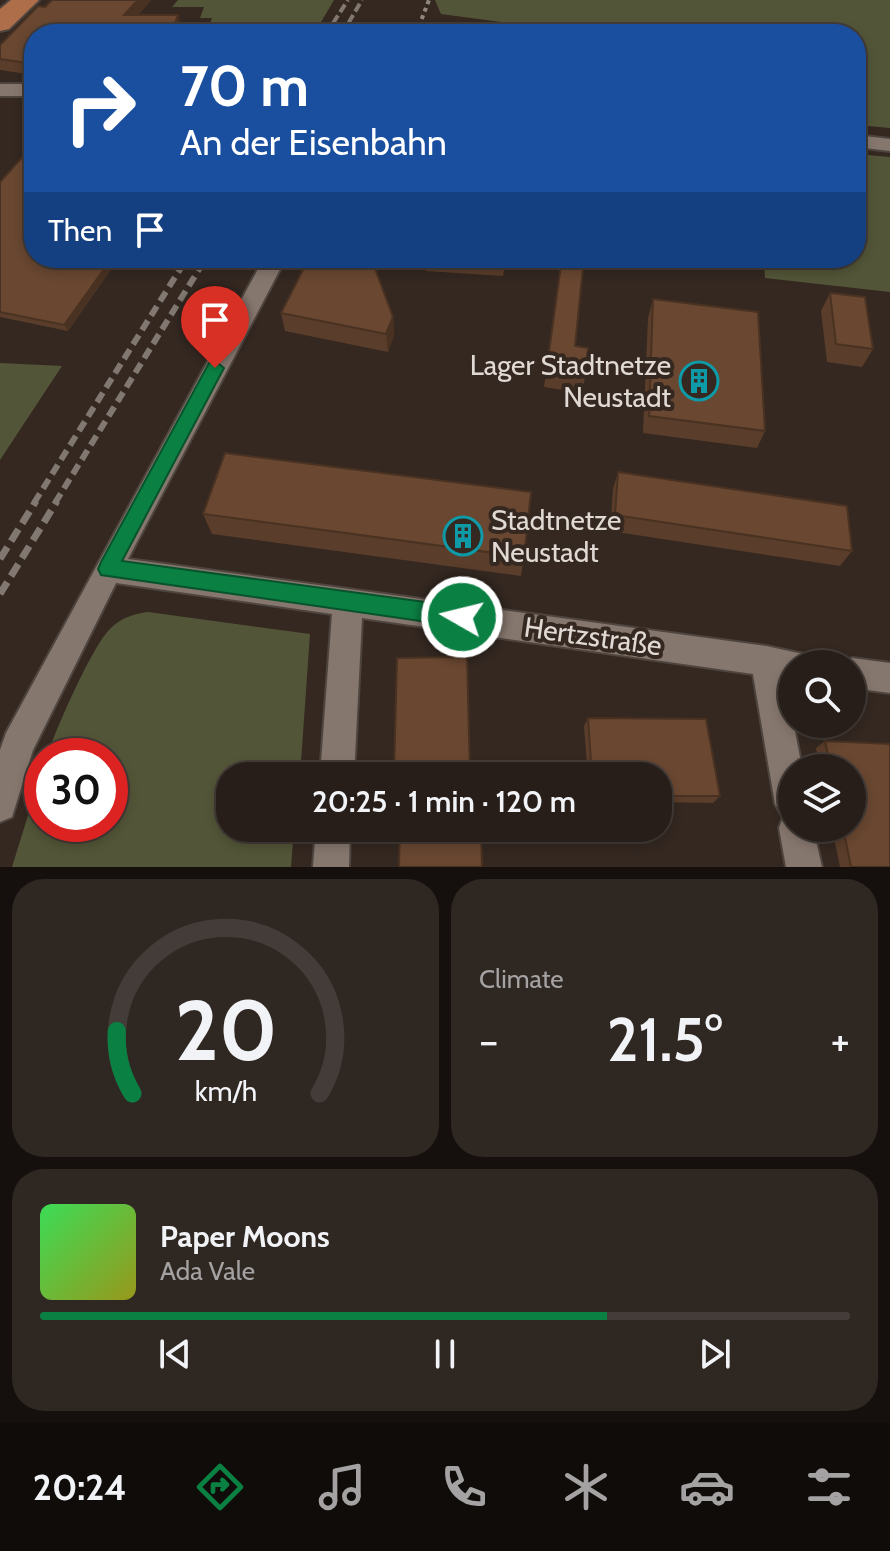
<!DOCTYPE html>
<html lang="en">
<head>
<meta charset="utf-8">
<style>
  :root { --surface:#271e19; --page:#2f2722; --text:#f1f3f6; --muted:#a4a2a2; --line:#433c38; --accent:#0b8043 }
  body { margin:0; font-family:Cabin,sans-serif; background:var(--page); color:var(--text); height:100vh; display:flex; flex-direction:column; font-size:30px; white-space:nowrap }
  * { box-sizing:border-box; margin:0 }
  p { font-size:26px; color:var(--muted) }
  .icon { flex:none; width:44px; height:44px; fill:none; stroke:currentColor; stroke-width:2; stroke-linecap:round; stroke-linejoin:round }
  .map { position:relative; height:867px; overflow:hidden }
  .details { display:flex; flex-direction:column; gap:12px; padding:12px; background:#15100e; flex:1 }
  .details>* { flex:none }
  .top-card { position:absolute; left:24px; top:24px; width:842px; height:244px; border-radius:32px; box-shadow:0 4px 12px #0003,0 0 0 2px var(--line); background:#1a4fa0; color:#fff; overflow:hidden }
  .controls { position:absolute; left:778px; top:650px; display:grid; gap:16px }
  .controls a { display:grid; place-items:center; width:88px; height:88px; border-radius:50%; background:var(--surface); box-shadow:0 4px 12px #0003,0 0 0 2px var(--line); font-size:40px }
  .speed { position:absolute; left:24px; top:738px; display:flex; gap:16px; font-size:40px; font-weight:700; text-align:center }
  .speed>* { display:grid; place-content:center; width:104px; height:104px; border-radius:50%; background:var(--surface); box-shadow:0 4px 12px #0003,0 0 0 2px var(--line); line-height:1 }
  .speed .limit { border:12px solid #d22; background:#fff; color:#111 }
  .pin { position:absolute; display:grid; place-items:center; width:68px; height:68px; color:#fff; margin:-82px -34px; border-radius:50% 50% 50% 0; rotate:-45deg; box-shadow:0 0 8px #0007 }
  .pin .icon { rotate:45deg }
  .me { position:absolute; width:88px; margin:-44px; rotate:278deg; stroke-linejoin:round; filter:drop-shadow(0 0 6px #0008) }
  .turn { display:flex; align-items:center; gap:28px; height:168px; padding:0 24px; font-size:36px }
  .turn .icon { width:104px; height:104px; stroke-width:2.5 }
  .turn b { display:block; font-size:56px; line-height:68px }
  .then { display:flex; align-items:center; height:76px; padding:0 24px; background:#0003; gap:16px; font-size:30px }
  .big { font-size:60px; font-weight:600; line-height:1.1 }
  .details .tile { flex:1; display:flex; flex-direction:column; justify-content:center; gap:12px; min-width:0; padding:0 28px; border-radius:32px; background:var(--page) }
  .details .dial { align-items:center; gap:0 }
  .dial svg { height:208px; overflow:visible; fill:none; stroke:var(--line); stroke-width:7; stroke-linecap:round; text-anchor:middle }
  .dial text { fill:var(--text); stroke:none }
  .song { display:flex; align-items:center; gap:24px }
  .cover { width:96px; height:96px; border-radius:12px; background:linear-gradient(135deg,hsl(130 70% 55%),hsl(60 70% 35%)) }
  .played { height:8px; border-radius:4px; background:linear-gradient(90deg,var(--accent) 70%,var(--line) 70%) }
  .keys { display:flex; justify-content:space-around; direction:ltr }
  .heat { display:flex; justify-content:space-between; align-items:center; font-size:44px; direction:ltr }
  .details .tiles { flex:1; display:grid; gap:12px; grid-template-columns:1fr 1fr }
  .tile:last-child { grid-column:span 2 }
  .trip { position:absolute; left:216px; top:762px; width:456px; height:80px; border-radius:32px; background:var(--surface); box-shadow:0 4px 12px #0003,0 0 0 2px var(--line); font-weight:600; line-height:80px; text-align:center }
  .menu { display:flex; height:128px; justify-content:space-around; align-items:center; background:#100c0a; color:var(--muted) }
  .menu .icon { width:56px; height:56px }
  .menu .on { color:var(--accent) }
  .menu b { font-size:36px; color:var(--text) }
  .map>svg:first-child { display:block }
</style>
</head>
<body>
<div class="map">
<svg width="890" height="867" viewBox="0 0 890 867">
  <rect width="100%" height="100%" fill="#342821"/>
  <g fill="#535538">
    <polygon points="178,0 334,0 314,34 206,34 212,18 200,18 204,7 172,7"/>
    <polygon points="435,0 890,0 890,128 856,125 856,34 531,34 531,26 441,14"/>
    <polygon points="856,154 890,157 890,292 765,278 764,258 856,258"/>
    <polygon points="0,363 62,366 0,460"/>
    <path d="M148,612L310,634L300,776H230V828H294L291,867H12L42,770V824H110V756H47C56,729 91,649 109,630C120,618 133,614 148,612Z"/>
  </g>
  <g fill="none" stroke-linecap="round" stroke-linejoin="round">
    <defs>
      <g id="minor">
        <rect x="0" y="84" width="34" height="12"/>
        <polygon points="856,135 890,139 890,151 856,147"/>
        <polygon points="264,258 286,258 128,559 766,646 803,654 807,664 792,664 792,680 785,679 802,768 792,768 792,828 813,828 822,867 786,867 779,828 783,817 775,804 753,674 362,618 354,776 320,776 332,614 116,583 33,750 12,817 0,822 0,750 6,733"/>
        <polygon points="852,658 890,663 890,693 852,688 852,664 840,664"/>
        <polygon points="316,828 350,828 349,867 313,867"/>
      </g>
      <polygon id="primary" points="11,0 39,0 9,29 0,31 0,9"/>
    </defs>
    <use href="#minor" stroke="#4f453f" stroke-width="4"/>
    <use href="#primary" stroke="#4f453f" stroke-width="4"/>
    <polyline stroke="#928882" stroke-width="4" stroke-dasharray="4 4" stroke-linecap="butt" points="416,34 429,0"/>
    <use href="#minor" fill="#86776e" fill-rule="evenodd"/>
    <use href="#primary" fill="#ae6e4a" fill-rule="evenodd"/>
    <g stroke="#827872" stroke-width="4" stroke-dasharray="9 4" stroke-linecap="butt">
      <polyline points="326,34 348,0"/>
      <polyline points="342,34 362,0"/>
    </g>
    <g stroke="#827872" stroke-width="6" stroke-dasharray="11 6" stroke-linecap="butt">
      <polyline points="34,503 187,258"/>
      <polyline points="55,503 206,258"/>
    </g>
    <g stroke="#827872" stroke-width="7" stroke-dasharray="14 7" stroke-linecap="butt">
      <polyline points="0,559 36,501"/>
      <polyline points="0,594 57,501"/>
    </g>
  </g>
  <g fill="#5a3d2a">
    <polygon points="52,0 151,0 138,15 181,27 178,34 34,34 34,75 0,70 0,45"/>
    <polygon points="0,182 34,258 119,258 68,331 0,317"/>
    <polygon points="425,258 506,258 503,276 426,271"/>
    <polygon points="562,258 575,346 585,378 582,393 544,387"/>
    <polygon points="830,293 873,349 862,367 827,362 821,311"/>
    <polygon points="653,299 765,431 757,448 643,433 648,318"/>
    <polygon points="281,313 393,317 394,335 388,352 285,331"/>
    <polygon points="618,472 852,551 840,566 610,531 613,489"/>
    <polygon points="203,514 524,557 521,576 212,534"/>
    <polygon points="588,718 720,796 713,803 658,802 658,776 588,776 584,726"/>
    <polygon points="825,741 890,744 890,867 840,867 832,828 852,828 852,768 820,768 816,748"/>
  </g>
  <g fill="#4a3222">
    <polygon points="138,0 151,0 127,27 124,15"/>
    <polygon points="178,15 181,27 178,34 171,34"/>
    <polygon points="112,258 119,258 68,331 64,325"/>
    <polygon points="393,317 394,335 388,352 386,334"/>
  </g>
  <g fill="#694731" stroke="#4a3222" stroke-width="2">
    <polygon points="52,0 138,0 124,15 178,15 171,34 34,34 34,64 0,59 0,45 38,6 45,7"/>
    <polygon points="28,151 34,152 34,258 112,258 64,325 0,312 0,182"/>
    <polygon points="309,258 371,258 393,317 386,334 281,313"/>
    <polygon points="453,258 505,258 505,261"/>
    <polygon points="562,258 584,258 575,346 588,348 585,378 546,373"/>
    <polygon points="830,293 865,297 873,349 836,344"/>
    <polygon points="653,299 758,312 765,431 649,416"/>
    <polygon points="225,453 531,492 524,557 203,514"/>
    <polygon points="618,472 847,506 852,551 615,515"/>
    <polygon points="467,657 470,774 479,774 479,776 401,776 401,774 394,774 397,658"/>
    <polygon points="588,718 706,719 720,796 658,796 658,776 592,776"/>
    <polygon points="825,741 890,744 890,867 851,867 843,828 852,828 852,768 831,768"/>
    <polygon points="400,828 481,828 482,867 399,867"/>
  </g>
  <polygon fill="#0b8043" stroke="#07532c" stroke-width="2" points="215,361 224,368 122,561 462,607 470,610 473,617 470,624 462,627 101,575 98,569 101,562 209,363"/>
  <defs>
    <symbol id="building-ring" viewBox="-11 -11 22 22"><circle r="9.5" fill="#342821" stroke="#0f9aa8" stroke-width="1.5"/><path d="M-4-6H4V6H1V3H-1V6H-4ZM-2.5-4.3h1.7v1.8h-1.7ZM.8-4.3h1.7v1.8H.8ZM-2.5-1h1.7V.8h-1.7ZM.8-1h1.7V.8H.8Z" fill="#0f9aa8"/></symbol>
  </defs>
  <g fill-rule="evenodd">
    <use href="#building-ring" x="677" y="359" width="44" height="44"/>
    <use href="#building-ring" x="441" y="514" width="44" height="44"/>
  </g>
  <g text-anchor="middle" stroke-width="8" stroke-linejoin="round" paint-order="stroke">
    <g font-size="28" fill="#e1d9d4" stroke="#342821" text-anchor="end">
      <text x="671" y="375">Lager Stadtnetze<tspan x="671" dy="32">Neustadt</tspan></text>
      <text x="491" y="530" text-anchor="start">Stadtnetze<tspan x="491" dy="32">Neustadt</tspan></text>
    </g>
    <g font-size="28" fill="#e1d9d4" stroke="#342821">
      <text transform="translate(593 636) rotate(8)" y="10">Hertzstraße</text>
    </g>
  </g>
</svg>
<div class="controls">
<a><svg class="icon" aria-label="search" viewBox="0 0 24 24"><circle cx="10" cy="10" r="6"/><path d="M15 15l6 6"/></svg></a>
<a><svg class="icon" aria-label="layers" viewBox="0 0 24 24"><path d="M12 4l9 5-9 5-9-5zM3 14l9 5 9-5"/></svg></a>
</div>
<div class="speed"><div class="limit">30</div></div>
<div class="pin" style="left:215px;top:368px;background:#d93025"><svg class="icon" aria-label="arrive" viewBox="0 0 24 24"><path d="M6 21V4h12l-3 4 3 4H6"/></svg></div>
<svg class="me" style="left:462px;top:617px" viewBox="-20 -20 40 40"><circle r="17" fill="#0b8043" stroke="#fff" stroke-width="3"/><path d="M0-11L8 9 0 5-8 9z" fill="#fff"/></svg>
<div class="trip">20:25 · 1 min · 120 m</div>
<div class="top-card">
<div class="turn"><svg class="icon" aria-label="right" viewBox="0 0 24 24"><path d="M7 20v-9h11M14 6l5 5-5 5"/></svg><div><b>70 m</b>An der Eisenbahn</div></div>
<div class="then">Then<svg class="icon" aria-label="arrive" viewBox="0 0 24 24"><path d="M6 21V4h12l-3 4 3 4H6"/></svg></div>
</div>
</div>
<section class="details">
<div class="tiles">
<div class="tile dial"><svg viewBox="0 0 100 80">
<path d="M14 69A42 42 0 1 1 86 69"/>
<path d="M14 69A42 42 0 0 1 8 45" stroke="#0b8043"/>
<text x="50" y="56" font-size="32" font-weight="700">20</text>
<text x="50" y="72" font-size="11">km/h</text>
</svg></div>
<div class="tile"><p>Climate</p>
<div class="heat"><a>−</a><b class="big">21.5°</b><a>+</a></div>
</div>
<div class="tile">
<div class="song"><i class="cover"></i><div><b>Paper Moons</b><p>Ada Vale</p></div></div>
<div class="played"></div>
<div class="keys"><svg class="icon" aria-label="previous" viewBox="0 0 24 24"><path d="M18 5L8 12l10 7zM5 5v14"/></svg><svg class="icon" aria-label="pause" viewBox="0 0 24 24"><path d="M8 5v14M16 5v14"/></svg><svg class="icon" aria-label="next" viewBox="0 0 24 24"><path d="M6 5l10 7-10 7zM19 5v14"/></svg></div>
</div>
</div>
</section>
<nav class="menu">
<b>20:24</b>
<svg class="icon on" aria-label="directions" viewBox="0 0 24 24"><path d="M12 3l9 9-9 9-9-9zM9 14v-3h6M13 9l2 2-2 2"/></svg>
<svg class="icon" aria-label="music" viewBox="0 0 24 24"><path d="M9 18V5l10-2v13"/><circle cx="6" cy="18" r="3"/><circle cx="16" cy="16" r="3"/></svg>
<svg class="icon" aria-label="phone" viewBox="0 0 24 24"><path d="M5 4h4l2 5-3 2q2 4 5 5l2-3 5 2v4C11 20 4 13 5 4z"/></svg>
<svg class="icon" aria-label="climate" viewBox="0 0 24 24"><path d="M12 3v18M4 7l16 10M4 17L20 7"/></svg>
<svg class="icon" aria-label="car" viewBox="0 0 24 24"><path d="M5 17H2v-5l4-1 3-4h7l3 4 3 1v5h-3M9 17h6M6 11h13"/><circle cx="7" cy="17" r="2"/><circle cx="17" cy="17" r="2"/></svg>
<svg class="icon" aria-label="filters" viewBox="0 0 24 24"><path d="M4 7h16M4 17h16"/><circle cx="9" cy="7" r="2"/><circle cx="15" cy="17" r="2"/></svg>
</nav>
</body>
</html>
